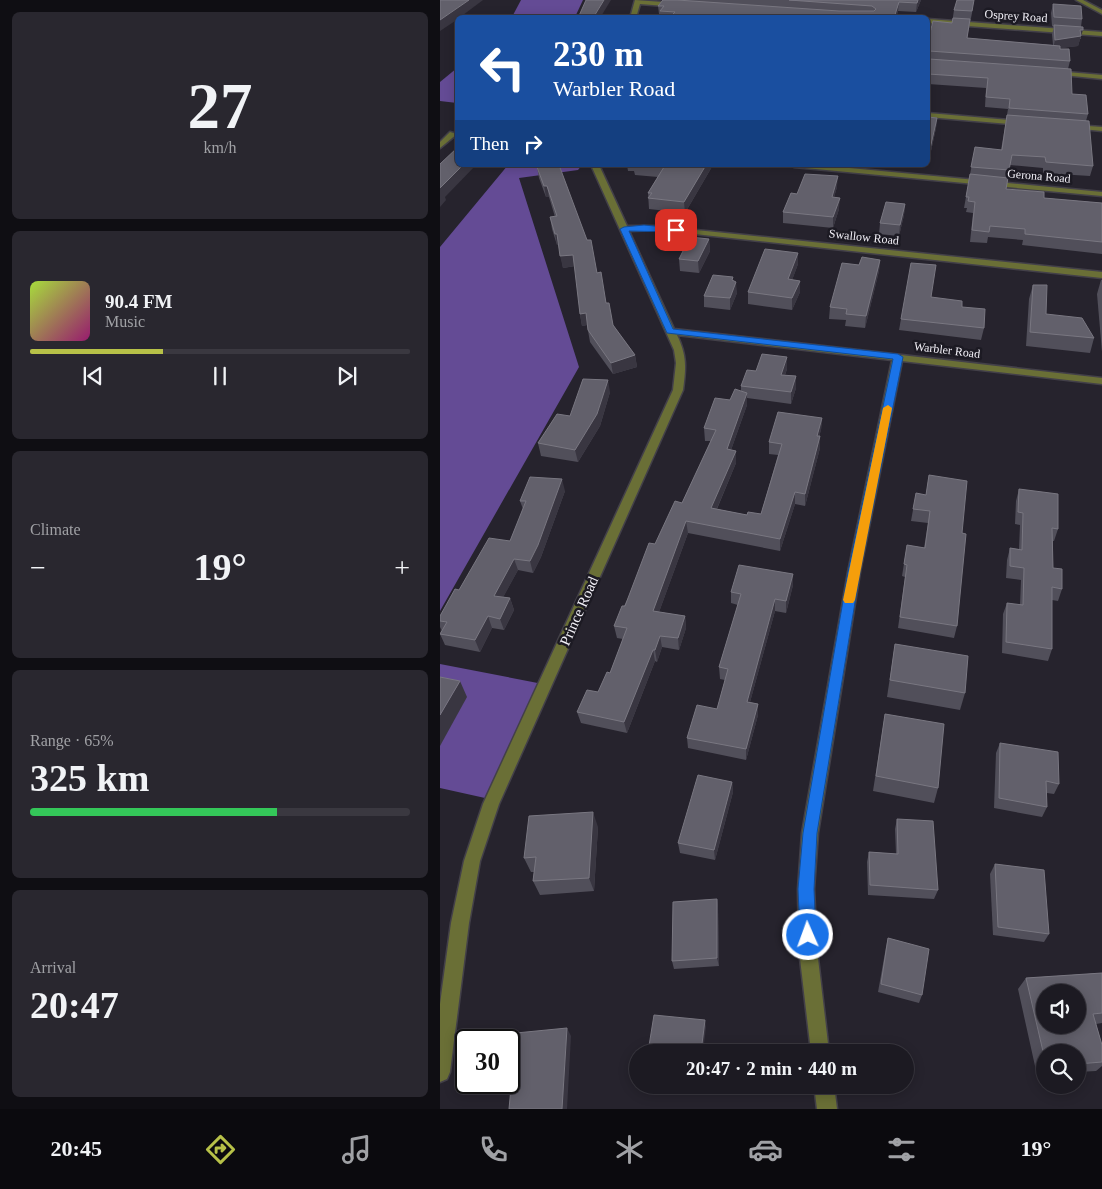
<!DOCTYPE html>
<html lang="en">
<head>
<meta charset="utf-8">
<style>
  :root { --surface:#1c1a22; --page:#29272f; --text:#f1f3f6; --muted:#a0a1a5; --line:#3a3840; --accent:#b7c148 }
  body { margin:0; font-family:Georgia,serif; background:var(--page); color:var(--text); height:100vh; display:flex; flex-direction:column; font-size:19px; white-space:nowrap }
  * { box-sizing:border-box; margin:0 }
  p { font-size:16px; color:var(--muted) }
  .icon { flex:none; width:28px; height:28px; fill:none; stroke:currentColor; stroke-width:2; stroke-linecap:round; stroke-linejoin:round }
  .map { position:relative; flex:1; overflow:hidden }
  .details { display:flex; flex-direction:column; gap:12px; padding:12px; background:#0f0e13; width:440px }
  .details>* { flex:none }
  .top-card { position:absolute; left:15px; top:15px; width:475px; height:152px; border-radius:8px; box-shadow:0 2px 12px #0003,0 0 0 1px var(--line); background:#1a4fa0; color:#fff; overflow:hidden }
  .tools { position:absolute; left:596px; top:984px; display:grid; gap:10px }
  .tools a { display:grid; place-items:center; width:50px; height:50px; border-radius:50%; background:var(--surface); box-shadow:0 2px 12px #0003,0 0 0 1px var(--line); font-size:25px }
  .speed { position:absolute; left:15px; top:1029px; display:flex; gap:10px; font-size:25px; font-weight:700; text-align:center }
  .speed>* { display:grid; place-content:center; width:65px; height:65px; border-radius:50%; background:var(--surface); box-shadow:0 2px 12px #0003,0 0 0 1px var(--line); line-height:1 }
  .speed .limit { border:2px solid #111; border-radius:8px; background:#fff; color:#111 }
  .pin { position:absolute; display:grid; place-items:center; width:42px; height:42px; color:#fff; margin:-21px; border-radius:10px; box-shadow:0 2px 8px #0006 }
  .me { position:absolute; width:55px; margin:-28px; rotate:358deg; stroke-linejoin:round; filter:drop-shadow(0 0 4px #0008) }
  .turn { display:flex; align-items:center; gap:18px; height:105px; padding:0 15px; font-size:22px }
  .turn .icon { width:65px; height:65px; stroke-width:2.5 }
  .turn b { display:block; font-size:35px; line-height:42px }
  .then { display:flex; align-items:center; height:48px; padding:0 15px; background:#0003; gap:10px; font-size:19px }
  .big { font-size:38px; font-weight:800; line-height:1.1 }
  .details .widget { flex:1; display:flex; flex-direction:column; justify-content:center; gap:8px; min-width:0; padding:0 18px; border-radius:8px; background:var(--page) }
  .details .dial { align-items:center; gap:0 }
  .dial b { font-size:65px; line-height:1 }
  .song { display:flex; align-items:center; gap:15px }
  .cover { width:60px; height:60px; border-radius:8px; background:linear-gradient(135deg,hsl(80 70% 55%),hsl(320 70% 35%)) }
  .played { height:5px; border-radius:2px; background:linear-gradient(90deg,var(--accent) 35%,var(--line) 35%) }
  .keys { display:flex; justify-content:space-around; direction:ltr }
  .heat { display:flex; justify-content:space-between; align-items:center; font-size:28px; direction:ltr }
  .charge { height:8px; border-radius:4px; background:linear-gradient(90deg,#34c759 65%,var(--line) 0) }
  .trip { position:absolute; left:189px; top:1044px; width:285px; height:50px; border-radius:25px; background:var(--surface); box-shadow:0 2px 12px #0003,0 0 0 1px var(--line); font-weight:800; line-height:50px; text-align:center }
  .dock { display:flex; height:80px; justify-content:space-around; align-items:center; background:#0b0a0e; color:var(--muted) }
  .dock .icon { width:35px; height:35px }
  .dock .on { color:var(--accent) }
  .dock b { font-size:22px; color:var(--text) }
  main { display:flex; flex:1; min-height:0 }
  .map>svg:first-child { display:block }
</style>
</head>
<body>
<main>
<section class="details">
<div class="widget dial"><b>27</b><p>km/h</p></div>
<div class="widget">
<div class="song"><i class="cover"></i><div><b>90.4 FM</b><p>Music</p></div></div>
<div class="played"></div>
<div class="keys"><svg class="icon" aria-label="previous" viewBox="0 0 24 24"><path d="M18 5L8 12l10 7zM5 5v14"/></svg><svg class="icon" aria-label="pause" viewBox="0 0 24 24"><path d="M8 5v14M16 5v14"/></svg><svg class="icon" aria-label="next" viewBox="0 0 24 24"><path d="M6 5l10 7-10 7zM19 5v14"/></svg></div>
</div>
<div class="widget"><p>Climate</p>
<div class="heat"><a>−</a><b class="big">19°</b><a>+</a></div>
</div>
<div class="widget"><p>Range · 65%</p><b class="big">325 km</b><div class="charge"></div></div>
<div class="widget"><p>Arrival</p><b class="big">20:47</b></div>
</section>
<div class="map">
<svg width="662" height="1109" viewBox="0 0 662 1109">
  <rect width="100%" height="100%" fill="#26232d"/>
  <g fill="#644b95">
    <polygon points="81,0 143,0 135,17 72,17"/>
    <polygon points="17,68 17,103 0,101 0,82"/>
    <polygon points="68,165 142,165 138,170 79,178 139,367 0,611 0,247"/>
    <polygon points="0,664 108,685 54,800 0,788"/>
  </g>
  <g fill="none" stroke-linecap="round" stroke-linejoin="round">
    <defs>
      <g id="street">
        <polygon points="195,0 237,3 240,5 237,7 200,4 196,18 190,18"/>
        <polygon points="636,0 643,0 662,10 662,14"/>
        <polygon points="488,19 662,32 662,36 488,23"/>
        <polygon points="615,71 662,75 662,79 613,74 612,73"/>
        <polygon points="488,113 582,121 585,123 582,125 488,117"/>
        <polygon points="634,125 662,127 662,131 632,128 630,127"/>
        <polygon points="10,132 17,134 0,148 0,142"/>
        <path d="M151,165H159L187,226H217L662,272V278L217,230L189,231L234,329L662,378V384L462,361L420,572L378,833L374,889L377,950L389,1052H371L359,950L358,889L362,833L408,572L452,360L237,335C247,356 246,367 243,390L59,804L40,861L29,923L10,1072L7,1079L0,1082V1004L11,923L24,861L43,804L233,390L236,363L234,350Z"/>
        <polygon points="350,165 378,165 662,192 662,196 354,167"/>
        <polygon points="374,1085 394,1085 397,1109 377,1109"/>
      </g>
    </defs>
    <use href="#street" stroke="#434049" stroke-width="3"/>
    <use href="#street" fill="#6a6f36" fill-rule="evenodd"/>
  </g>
  <g fill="#514f5a">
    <polygon points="223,0 481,0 476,12 458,11 456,18 221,18 221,15 219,14 218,6"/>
    <polygon points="613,4 642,19 641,27 641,39 640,39 638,46 620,48 630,61 628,69 632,94 648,114 646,121 653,166 650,176 603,173 603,168 570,165 566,189 604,198 662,203 662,254 582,245 583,240 548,237 547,243 530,242 533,213 526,212 527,208 524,208 535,147 561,150 568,109 545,107 546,88 488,84 488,37 489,37 512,23 514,10 533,8 527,38 613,45 612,34 614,27 612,26 611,13"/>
    <polygon points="488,117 497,118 496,128 489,160 488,159"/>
    <polygon points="187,165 273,165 245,213 209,209 208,193 218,177 195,175 194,171 188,171"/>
    <polygon points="97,167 157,273 173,325 195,355 197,367 173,374 150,342 147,325 142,326 140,314 135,266 123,268 119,245 117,245 112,229 110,217 115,217 109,197 106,197 99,178"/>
    <polygon points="397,187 394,197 399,209 393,228 343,223 343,212 357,194"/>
    <polygon points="465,204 464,215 459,236 439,234 440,223"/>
    <polygon points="269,239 270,251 259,273 240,271 239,259"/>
    <polygon points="358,253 358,264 352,280 360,281 360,292 352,310 308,304 308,292"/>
    <polygon points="440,260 439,271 425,328 405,326 406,320 389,319 390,307 419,265"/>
    <polygon points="293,280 297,293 290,310 264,307 264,296"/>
    <polygon points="661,280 662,280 662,352 657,294"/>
    <polygon points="593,285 606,314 654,338 650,353 586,346 589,299"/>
    <polygon points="491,297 522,307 544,328 541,340 459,330 461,319"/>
    <polygon points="347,369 345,375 356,376 356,388 351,404 307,398 307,405 291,450 296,451 296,463 277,509 307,515 321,514 338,455 329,454 329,442 382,418 381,430 379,436 380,448 365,506 355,504 340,551 248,533 219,612 245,616 246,628 239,650 222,647 217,662 215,661 187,733 141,723 137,712 158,692 170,673 183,639 177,638 174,626 215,544 242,503 271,441 265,441 264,428 290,400 301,391 301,386 316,371"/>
    <polygon points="170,392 160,426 138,462 101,456 98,443 130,416"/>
    <polygon points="489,475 522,533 517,626 514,638 458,628 465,577 462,576 467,545 484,548 488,523 471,521 476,493 486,495"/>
    <polygon points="579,489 618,529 614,541 613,541 613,568 622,589 618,601 612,600 612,649 608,661 562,653 563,614 567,603 580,605 581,580 566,578 567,560 570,548 579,549 580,525 575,524 576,501"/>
    <polygon points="125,491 101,557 93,573 78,570 63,597 70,598 74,610 64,630 52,628 40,652 5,645 0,634 2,631 0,627 0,616 19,590 70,541 83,509 80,501"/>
    <polygon points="353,585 346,613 335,611 310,702 318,704 318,715 306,760 248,748 247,738 277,709 285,680 280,679 279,667 298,605 291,603 291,592"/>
    <polygon points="455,644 525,693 520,710 447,697"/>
    <polygon points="445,714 498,788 494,803 433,791"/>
    <polygon points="560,743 619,784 614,794 607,793 607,807 602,817 554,808 556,753"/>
    <polygon points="292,782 293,792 275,860 240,853 238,843"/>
    <polygon points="457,819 498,890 494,899 428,895 427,862 429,852 456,854 455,829"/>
    <polygon points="158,827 154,891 100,895 93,881 94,872 91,872 84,858"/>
    <polygon points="555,864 609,934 604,942 553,935 550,874"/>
    <polygon points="277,899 278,908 279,966 234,969 232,961"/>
    <polygon points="448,938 482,995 479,1003 438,992 446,947"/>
    <polygon points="662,973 662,1023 656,1024 662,1045 662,1066 656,1071 638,1072 638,1052 605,1052 605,1075 597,1075 578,989 586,978"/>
    <polygon points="223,1085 260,1085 259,1088"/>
  </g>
  <g fill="#393641">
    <polygon points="29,0 43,0 19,18 18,18 18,19 0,31 0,20"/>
    <polygon points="164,0 171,0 160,18 153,18"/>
    <polygon points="478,0 481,0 476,12 477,3"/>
    <polygon points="459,2 458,11 456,18 454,18"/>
    <polygon points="640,30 643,30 638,46 613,49 615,40"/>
    <polygon points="497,118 496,128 489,160 490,149"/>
    <polygon points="23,165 36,165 5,197 6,200 0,207 0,188"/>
    <polygon points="266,165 273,165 245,213 244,202"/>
    <polygon points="398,176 397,187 391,208 392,197"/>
    <polygon points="104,186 107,186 109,197 106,197"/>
    <polygon points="400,198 399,209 393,228 393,217"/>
    <polygon points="465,204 464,215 459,236 460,225"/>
    <polygon points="115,234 117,234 120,245 117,245"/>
    <polygon points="269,239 270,251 259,273 258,261"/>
    <polygon points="358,253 358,264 348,291 348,279"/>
    <polygon points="133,255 135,266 123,268 120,256"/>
    <polygon points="440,260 439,271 425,328 426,316"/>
    <polygon points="360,281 360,292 352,310 352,298"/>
    <polygon points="296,282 297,293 290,310 290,298"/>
    <polygon points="146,313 148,325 142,326 140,314"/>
    <polygon points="195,355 197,367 173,374 171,363"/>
    <polygon points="347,357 347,369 341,386 341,375"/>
    <polygon points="356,376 356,388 351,404 351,392"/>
    <polygon points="168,380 170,392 160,426 138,462 135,450"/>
    <polygon points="307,393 307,405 287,461 287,449"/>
    <polygon points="382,418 381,430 376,448 377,436"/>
    <polygon points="380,436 380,448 365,506 365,494"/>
    <polygon points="296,451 296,463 272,520 271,508"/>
    <polygon points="122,479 125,491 101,557 93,573 90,561"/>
    <polygon points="355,492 355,504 340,551 340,539"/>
    <polygon points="246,521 248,533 215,623 213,611"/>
    <polygon points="74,559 78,570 58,607 54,596"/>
    <polygon points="353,574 353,585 346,613 346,601"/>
    <polygon points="70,598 74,610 64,630 60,619"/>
    <polygon points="335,599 335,611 307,713 307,702"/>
    <polygon points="48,616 52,628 40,652 35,640"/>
    <polygon points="245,616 246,628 239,650 238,638"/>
    <polygon points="220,636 222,647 217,662 215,650"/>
    <polygon points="213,650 215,661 187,733 184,722"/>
    <polygon points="20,681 27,697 0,746 0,715"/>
    <polygon points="318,704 318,715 306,760 306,749"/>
    <polygon points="292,782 293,792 275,860 274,850"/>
    <polygon points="153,812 158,827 154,891 149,878"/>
    <polygon points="277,899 278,908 279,966 277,958"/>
    <polygon points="265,1020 266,1027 263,1052 261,1052"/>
    <polygon points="127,1028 131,1036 127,1109 122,1109"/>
  </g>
  <g fill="#62606b" stroke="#797781" fill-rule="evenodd">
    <polygon points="0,0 29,0 0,20"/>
    <polygon points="146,0 164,0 153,18 138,18"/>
    <polygon points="223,0 237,0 399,11 434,11 436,9 432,6 349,0 478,0 477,3 459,2 454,18 229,18 235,12 220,11 224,6 218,6"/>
    <polygon points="517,0 534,0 532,11 514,10"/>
    <polygon points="613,4 641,6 642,19 614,17"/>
    <polygon points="513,18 530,19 527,38 620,46 620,49 629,49 630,61 489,51 488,56 488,37 489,37 493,21 512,23"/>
    <polygon points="614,25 643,27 643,30 640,30 641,36 615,40"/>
    <polygon points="488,57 489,59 631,69 632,94 646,95 648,114 569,108 570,99 546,97 548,78 488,74"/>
    <polygon points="567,115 649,121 653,166 606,162 605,157 572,155 569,170 531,167 535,147 562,150"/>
    <polygon points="488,117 497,118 490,149 488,149"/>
    <polygon points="18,147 18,165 23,165 0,188 0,164"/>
    <polygon points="113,165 119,165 147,240 151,240 157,273 161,272 166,303 169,303 173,325 195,355 171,363 148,330 146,313 140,314 133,255 120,256 117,234 115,234 110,217 117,216 107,186 104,186 97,167"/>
    <polygon points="196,165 266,165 244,202 208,198 212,193 208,193 224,167"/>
    <polygon points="365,174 398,176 392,197 400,198 393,217 343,212 351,193 357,194"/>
    <polygon points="530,174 568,178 566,189 604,192 604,198 662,203 662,242 585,234 585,229 550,226 549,232 532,230 535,202 528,201 529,197 526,197"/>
    <polygon points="446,202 465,204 460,225 440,223"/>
    <polygon points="250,237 269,239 258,261 239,259"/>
    <polygon points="325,249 358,253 348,279 360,281 352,298 308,292"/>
    <polygon points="422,257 440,260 426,316 406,314 407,309 390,307 402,263 419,265"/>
    <polygon points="471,263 496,265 491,297 522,301 522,307 545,309 544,328 461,319"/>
    <polygon points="273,275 293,277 292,280 296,282 290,298 264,296"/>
    <polygon points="593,285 607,285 606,314 642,318 654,338 590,332"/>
    <polygon points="322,354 347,357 341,375 356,376 351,392 301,386 307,370 316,371"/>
    <polygon points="143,379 168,380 157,414 135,450 98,443 117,414 130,416"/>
    <polygon points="295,389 307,393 287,449 296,451 271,508 307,515 308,512 321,514 342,444 329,442 338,412 382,418 377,436 380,436 365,494 355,492 340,539 246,521 213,611 245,616 238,638 220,636 215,650 213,650 184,722 137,712 147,690 158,692 167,672 170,673 187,628 174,626 182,606 185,606 209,543 215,544 235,501 242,503 276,430 264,428 275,398 290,400"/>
    <polygon points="489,475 527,481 522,533 526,534 517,626 460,617 467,565 464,564 467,545 485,548 490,511 473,509 476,493 486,495"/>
    <polygon points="90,477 122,479 98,545 90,561 74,559 54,596 70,598 60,619 48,616 35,640 0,634 7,622 0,621 0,616 15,589 19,590 49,538 70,541 86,501 80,501"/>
    <polygon points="579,489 618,494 618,529 612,528 613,568 622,569 622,589 612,587 612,649 566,642 567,603 583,605 584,568 570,566 570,548 582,550 583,513 578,512"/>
    <polygon points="299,565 353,574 346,601 335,599 307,702 318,704 306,749 247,738 257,705 277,709 288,669 279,667 301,594 291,592"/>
    <polygon points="455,644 528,656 525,693 450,680"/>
    <polygon points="0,677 20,681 0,715"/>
    <polygon points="445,714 504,724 498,788 436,776"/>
    <polygon points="560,743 618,752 619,784 606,781 607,807 559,798"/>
    <polygon points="258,775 292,782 274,850 238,843"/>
    <polygon points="153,812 149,878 93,881 96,857 84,858 89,816"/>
    <polygon points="457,819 493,821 498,890 430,885 429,852 458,854"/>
    <polygon points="555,864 604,870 609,934 558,927"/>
    <polygon points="277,899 277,958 232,961 233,902"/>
    <polygon points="448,938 489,949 482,995 441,984"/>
    <path d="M662,973V1013L653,1014L662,1045V1062L638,1064V1052H605V1060L586,978ZM605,992H638V1025H605Z"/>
    <polygon points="214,1015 265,1020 261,1052 208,1052"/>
    <polygon points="127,1028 122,1109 69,1109 76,1033"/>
  </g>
  <polygon fill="#1a73e8" stroke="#114b97" points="204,225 236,228 240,230 236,232 189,231 233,329 458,354 463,357 420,572 377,833 374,889 376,935 373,940 368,943 362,940 360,935 358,889 363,833 408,572 453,359 227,333 180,229 184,227"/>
  <polygon fill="#f59e0b" points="448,405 452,408 415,600 413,603 405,603 403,600 443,408"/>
  <g text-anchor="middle" stroke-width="5" stroke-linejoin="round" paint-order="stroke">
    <g font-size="12" fill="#f2f0f7" stroke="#1c1a23">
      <text transform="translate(576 16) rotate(4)" y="4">Osprey Road</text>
      <text transform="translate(599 176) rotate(5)" y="4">Gerona Road</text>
      <text transform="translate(424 237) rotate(6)" y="4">Swallow Road</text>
      <text transform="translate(507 350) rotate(7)" y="4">Warbler Road</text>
    </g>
    <g font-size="15" fill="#f2f0f7" stroke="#1c1a23">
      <text transform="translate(139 611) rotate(-66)" y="5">Prince Road</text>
    </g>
  </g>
</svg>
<div class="tools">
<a><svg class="icon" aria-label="sound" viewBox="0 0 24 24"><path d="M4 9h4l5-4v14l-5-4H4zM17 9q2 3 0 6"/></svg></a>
<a><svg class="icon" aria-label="search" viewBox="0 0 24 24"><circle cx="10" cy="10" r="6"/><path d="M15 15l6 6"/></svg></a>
</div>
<div class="speed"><div class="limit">30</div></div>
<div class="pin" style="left:236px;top:230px;background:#d93025"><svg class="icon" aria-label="arrive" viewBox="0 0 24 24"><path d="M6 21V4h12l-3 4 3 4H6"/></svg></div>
<svg class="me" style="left:368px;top:935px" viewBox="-20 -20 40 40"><circle r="17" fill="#1a73e8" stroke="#fff" stroke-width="3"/><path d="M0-11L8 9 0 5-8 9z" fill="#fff"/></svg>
<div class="trip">20:47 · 2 min · 440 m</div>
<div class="top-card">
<div class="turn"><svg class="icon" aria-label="left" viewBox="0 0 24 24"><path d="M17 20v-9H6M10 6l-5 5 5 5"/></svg><div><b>230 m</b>Warbler Road</div></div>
<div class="then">Then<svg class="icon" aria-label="right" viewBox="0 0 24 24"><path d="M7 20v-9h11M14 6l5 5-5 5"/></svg></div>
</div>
</div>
</main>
<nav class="dock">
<b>20:45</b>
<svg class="icon on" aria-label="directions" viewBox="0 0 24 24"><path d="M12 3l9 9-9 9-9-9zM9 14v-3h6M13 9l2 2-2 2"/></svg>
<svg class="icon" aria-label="music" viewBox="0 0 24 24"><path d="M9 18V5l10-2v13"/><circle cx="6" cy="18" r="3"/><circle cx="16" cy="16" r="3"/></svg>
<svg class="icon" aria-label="phone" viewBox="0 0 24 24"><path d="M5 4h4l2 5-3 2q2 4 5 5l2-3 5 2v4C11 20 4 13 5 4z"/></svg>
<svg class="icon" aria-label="climate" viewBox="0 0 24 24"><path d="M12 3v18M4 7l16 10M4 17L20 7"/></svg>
<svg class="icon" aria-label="car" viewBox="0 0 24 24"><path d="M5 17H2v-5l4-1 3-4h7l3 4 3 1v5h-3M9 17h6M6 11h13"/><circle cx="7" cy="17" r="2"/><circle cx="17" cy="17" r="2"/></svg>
<svg class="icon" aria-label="filters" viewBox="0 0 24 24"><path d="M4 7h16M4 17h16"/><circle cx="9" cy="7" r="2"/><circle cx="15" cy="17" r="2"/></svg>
<b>19°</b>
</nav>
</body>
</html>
